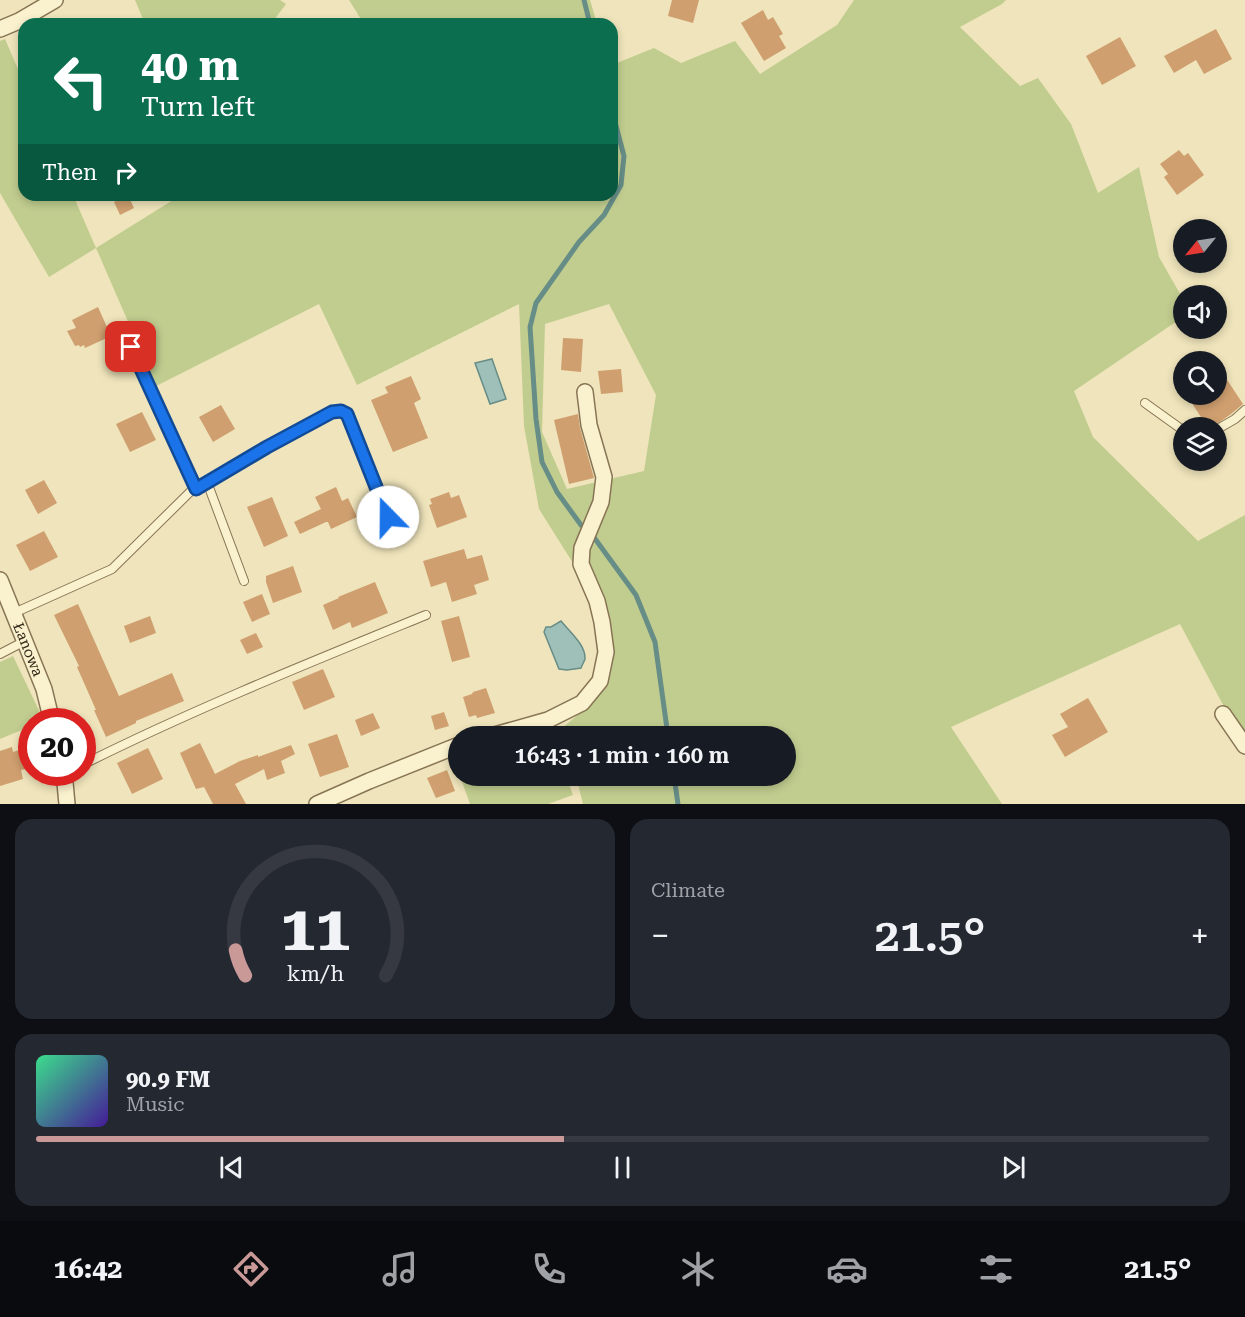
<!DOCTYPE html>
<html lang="en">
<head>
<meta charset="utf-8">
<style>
  :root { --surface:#171b24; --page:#242831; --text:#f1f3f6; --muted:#9ea1a6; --line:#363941; --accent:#c99997 }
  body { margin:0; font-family:"Roboto Serif",serif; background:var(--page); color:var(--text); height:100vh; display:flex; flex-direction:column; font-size:22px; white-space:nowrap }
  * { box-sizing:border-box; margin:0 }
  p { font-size:20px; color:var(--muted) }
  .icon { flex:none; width:33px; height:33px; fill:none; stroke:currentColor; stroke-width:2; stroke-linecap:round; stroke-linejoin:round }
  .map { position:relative; height:804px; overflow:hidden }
  .drawer { display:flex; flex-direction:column; gap:15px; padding:15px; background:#0d0f14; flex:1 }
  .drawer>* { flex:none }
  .guide { position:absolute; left:18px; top:18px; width:600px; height:183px; border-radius:18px; box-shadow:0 3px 9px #0003; background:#0b6e4f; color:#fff; overflow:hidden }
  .needle { width:39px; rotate:240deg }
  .fabs { position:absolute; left:1173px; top:219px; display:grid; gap:12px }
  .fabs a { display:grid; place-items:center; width:54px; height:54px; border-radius:50%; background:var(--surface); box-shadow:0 3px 9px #0003; font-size:30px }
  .speed { position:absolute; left:18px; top:708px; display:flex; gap:12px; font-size:30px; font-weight:700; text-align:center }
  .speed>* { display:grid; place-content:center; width:78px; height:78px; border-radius:50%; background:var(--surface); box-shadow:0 3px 9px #0003; line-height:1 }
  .speed .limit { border:9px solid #d22; background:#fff; color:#111 }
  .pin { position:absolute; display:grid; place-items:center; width:51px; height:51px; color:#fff; margin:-26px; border-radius:12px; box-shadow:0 3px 9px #0006 }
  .me { position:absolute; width:66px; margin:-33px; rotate:338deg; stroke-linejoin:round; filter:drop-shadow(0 0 4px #0008) }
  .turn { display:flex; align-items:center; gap:21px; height:126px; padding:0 24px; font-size:27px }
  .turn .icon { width:78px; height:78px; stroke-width:2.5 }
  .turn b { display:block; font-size:42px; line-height:51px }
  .then { display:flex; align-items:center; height:57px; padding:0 24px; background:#0003; gap:12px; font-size:22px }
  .big { font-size:45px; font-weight:600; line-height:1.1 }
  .drawer .card { flex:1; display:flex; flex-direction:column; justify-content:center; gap:9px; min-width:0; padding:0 21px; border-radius:18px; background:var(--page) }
  .drawer .dial { align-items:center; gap:0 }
  .dial svg { height:156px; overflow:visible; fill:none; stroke:var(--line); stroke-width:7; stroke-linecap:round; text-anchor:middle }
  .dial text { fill:var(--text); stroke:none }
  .song { display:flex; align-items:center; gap:18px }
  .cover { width:72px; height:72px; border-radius:9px; background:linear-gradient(135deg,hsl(150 70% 55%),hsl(260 70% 35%)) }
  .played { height:6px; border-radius:3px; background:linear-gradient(90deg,var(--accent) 45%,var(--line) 45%) }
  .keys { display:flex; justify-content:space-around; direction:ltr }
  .heat { display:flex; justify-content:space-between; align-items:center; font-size:33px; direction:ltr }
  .drawer .tiles { flex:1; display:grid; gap:15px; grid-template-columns:1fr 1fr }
  .card:last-child { grid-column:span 2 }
  .trip { position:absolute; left:448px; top:726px; width:348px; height:60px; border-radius:30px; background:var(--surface); box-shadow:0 3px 9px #0003; font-weight:600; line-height:60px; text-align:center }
  .tab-bar { display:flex; height:96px; justify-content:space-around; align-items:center; background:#090b0e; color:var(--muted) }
  .tab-bar .icon { width:42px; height:42px }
  .tab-bar .on { color:var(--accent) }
  .tab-bar b { font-size:27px; color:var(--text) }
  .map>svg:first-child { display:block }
</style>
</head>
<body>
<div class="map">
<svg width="1245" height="804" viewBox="0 0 1245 804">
  <rect width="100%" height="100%" fill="#efe4bb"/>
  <g fill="#c1cd8f" fill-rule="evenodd">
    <polygon points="135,0 280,0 286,4 271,24 145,24"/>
    <polygon points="349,0 590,0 597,24 364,24"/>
    <path d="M854,0H1006L1002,4L960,27L1020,86L1038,78L1071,124L1098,193L1139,167L1159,257L1183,299V317L1074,391L1093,437L1198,541L1245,515V736L1222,703L1180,624L951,727L1002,804H583L576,776H786V736H564L562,728L585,709L605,683L614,650L609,625L588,587L539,509L524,426L519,304L357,385L319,304L156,386L96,248L49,277L0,193V41L5,39L24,83V195H73L96,248L181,195H612V65L654,48L681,63L735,41L760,74L837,25ZM609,304L656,395L644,471L567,489L542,432L545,324Z"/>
    <polygon points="13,656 44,721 32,722 31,726 0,739 0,662"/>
    <polygon points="550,726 553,736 517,736"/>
    <polygon points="460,776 566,776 573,795 548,804 470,804"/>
  </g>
  <g fill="#9fc0b9" stroke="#678d87" stroke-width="1.5">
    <polygon points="492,359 506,399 490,404 475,363"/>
    <path d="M561,621C569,631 586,645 585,659C584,662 582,665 581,668L567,670L559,669L544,632L546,627H551Z"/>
  </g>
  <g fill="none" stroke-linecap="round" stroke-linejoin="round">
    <g stroke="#678d87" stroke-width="5">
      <polyline points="584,0 590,24"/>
      <polyline points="581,525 557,492 542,462 536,419 530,327 536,303 579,242 604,215 621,185 624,156 612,111"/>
      <polyline points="593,536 636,595 655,642 668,736"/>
      <polyline points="674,776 678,804"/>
    </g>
  </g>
  <g fill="#cf9f6f">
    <polygon points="672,0 699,0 693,23 668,16"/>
    <polygon points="763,10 768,20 773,17 783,34 779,36 786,48 764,61 741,23"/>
    <polygon points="1216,29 1232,59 1204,74 1196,60 1174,73 1164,56"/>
    <polygon points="1120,37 1136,66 1102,85 1086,56"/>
    <polygon points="1179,150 1184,156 1188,153 1204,175 1177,195 1164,177 1168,174 1160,164"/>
    <polygon points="128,195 134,208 120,215 114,202"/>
    <polygon points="98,307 111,336 85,348 84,345 80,347 79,345 75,346 67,331 76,328 72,320"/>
    <polygon points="563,338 583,339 581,372 561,370"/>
    <polygon points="1216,363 1243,404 1231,414 1211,428 1208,428 1186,394 1216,394"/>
    <polygon points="621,369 623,392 601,394 598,371"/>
    <polygon points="411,376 421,399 414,403 428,438 393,452 371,400 388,393 385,387"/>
    <polygon points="221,405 235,429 213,442 199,417"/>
    <polygon points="142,412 156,440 130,452 116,424"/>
    <polygon points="578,414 580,428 594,478 569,484 554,420"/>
    <polygon points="44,480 57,503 38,514 25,490"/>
    <polygon points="336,487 342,501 348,498 357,517 331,529 328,522 326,522 300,534 294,522 321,509 315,497"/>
    <polygon points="449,492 451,498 459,495 467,517 437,528 429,505 432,504 430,499"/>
    <polygon points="272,497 288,536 264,547 247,507"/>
    <polygon points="44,531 58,557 30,571 16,545"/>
    <polygon points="464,549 467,559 482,555 489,580 474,585 477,594 452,602 446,582 431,587 423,561"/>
    <polygon points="293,566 302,592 273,603 266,582 266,576"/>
    <polygon points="375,582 388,613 352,628 350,622 333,630 323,605 339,598 338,597"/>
    <polygon points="262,594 270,614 252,622 243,602"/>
    <polygon points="78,604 119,696 172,673 184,701 136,721 136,723 106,737 94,710 96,710 77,667 79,666 54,615"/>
    <polygon points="150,616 156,633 130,643 124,626"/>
    <polygon points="459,616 470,657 452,662 441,621"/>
    <polygon points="256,633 263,647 247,654 240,640"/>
    <polygon points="323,669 335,697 304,710 292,682"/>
    <polygon points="486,688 495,713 477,718 476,715 469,717 463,697 472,694 473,692"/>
    <polygon points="1088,698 1108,732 1065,757 1052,735 1068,727 1060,714"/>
    <polygon points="444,712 449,726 435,730 431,716"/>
    <polygon points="373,713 380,728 361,736 355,720"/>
    <polygon points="337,734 349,767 320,777 308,744"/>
    <polygon points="200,743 215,774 240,761 258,755 258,757 291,745 295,754 281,761 285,773 267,780 264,769 235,784 246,804 213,804 204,787 196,789 180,753"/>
    <polygon points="12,747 13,752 19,750 25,769 21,770 23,779 0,786 0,751"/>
    <polygon points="148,748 163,779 132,794 117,763"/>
    <polygon points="447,770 455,791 436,798 427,778"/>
  </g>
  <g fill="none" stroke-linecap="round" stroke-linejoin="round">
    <defs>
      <g id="lane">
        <polyline points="131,347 196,489"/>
        <polyline points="1145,403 1184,431"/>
        <polyline points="1216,430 1235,419 1245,410"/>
        <polyline points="207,482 244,581"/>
        <polyline points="14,613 112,569 190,492 267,447 332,412 341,411 347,414 388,517"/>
        <polyline points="0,654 25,641"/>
        <path d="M82,765C194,709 311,662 426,615"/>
      </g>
      <g id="street">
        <polyline points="0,29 19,21 55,0"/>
        <path id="s1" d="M0,580L44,689L52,722"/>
        <polyline points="1223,714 1245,746"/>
        <polyline points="491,736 548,720 582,703 600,681 606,652 602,622 597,601 581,564 582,548 601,502 604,477 589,425 585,392"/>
        <polyline points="64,772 67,804"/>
        <polyline points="317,804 369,781 459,745"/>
      </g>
    </defs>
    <use href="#lane" stroke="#877454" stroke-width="10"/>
    <use href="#street" stroke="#877454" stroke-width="18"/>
    <use href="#lane" stroke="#faf1ce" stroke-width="8"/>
    <use href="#street" stroke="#faf1ce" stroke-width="15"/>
  </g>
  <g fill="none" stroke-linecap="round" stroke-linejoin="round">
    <defs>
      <polyline id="route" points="131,347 196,489 267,447 332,412 341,411 347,414 388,517"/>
    </defs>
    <use href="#route" stroke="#114b97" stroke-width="15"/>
    <use href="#route" stroke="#1a73e8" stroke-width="10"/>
  </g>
  <g text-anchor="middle" stroke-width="4.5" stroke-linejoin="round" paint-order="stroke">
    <g font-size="15" fill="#352a1a" stroke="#f7eecb">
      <text dy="5" stroke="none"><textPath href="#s1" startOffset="75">Łanowa</textPath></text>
    </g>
  </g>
</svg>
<div class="fabs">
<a><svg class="needle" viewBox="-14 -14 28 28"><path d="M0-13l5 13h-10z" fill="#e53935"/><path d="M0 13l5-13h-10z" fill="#9ea1a6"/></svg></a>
<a><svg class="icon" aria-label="sound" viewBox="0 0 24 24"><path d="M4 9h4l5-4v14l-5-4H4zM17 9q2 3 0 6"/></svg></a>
<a><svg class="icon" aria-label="search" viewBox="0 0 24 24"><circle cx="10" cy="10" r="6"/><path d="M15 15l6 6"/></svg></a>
<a><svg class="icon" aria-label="layers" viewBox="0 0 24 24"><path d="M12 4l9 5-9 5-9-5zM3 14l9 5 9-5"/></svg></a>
</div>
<div class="speed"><div class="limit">20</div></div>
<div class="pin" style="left:131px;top:347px;background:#d93025"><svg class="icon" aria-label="arrive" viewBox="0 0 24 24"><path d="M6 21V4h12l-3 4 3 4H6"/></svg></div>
<svg class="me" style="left:388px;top:517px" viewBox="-20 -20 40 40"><circle r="19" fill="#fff"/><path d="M0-13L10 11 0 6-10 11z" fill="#1a73e8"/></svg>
<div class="trip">16:43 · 1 min · 160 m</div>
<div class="guide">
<div class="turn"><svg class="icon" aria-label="left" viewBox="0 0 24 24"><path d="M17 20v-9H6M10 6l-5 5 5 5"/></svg><div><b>40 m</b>Turn left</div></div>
<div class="then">Then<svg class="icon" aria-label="right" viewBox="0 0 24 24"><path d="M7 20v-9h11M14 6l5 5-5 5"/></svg></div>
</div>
</div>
<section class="drawer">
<div class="tiles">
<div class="card dial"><svg viewBox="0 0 100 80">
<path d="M14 69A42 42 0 1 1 86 69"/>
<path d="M14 69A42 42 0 0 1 9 56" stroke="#c99997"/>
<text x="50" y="56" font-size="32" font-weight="700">11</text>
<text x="50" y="72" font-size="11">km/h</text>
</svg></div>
<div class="card"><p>Climate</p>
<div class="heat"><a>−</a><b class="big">21.5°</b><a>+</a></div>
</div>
<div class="card">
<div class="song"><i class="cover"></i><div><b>90.9 FM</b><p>Music</p></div></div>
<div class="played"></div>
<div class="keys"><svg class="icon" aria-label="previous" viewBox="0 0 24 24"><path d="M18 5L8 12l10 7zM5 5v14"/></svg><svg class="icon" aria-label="pause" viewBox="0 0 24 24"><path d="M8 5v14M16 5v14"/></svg><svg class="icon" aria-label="next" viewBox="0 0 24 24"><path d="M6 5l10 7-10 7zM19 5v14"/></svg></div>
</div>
</div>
</section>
<nav class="tab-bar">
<b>16:42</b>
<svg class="icon on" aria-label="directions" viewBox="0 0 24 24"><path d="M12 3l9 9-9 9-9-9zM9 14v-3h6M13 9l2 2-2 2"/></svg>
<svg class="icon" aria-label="music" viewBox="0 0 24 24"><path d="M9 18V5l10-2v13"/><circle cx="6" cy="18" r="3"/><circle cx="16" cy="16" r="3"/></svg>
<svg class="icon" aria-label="phone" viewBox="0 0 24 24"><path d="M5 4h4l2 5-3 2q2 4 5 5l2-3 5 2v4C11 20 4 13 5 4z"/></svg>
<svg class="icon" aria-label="climate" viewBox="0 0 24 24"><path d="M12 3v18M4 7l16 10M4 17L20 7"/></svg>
<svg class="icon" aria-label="car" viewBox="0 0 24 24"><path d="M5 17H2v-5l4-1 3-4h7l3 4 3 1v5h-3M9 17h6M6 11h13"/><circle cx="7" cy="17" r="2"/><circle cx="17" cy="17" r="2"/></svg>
<svg class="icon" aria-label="filters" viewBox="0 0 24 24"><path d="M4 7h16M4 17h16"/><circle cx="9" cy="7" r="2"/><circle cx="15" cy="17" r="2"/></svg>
<b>21.5°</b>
</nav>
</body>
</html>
